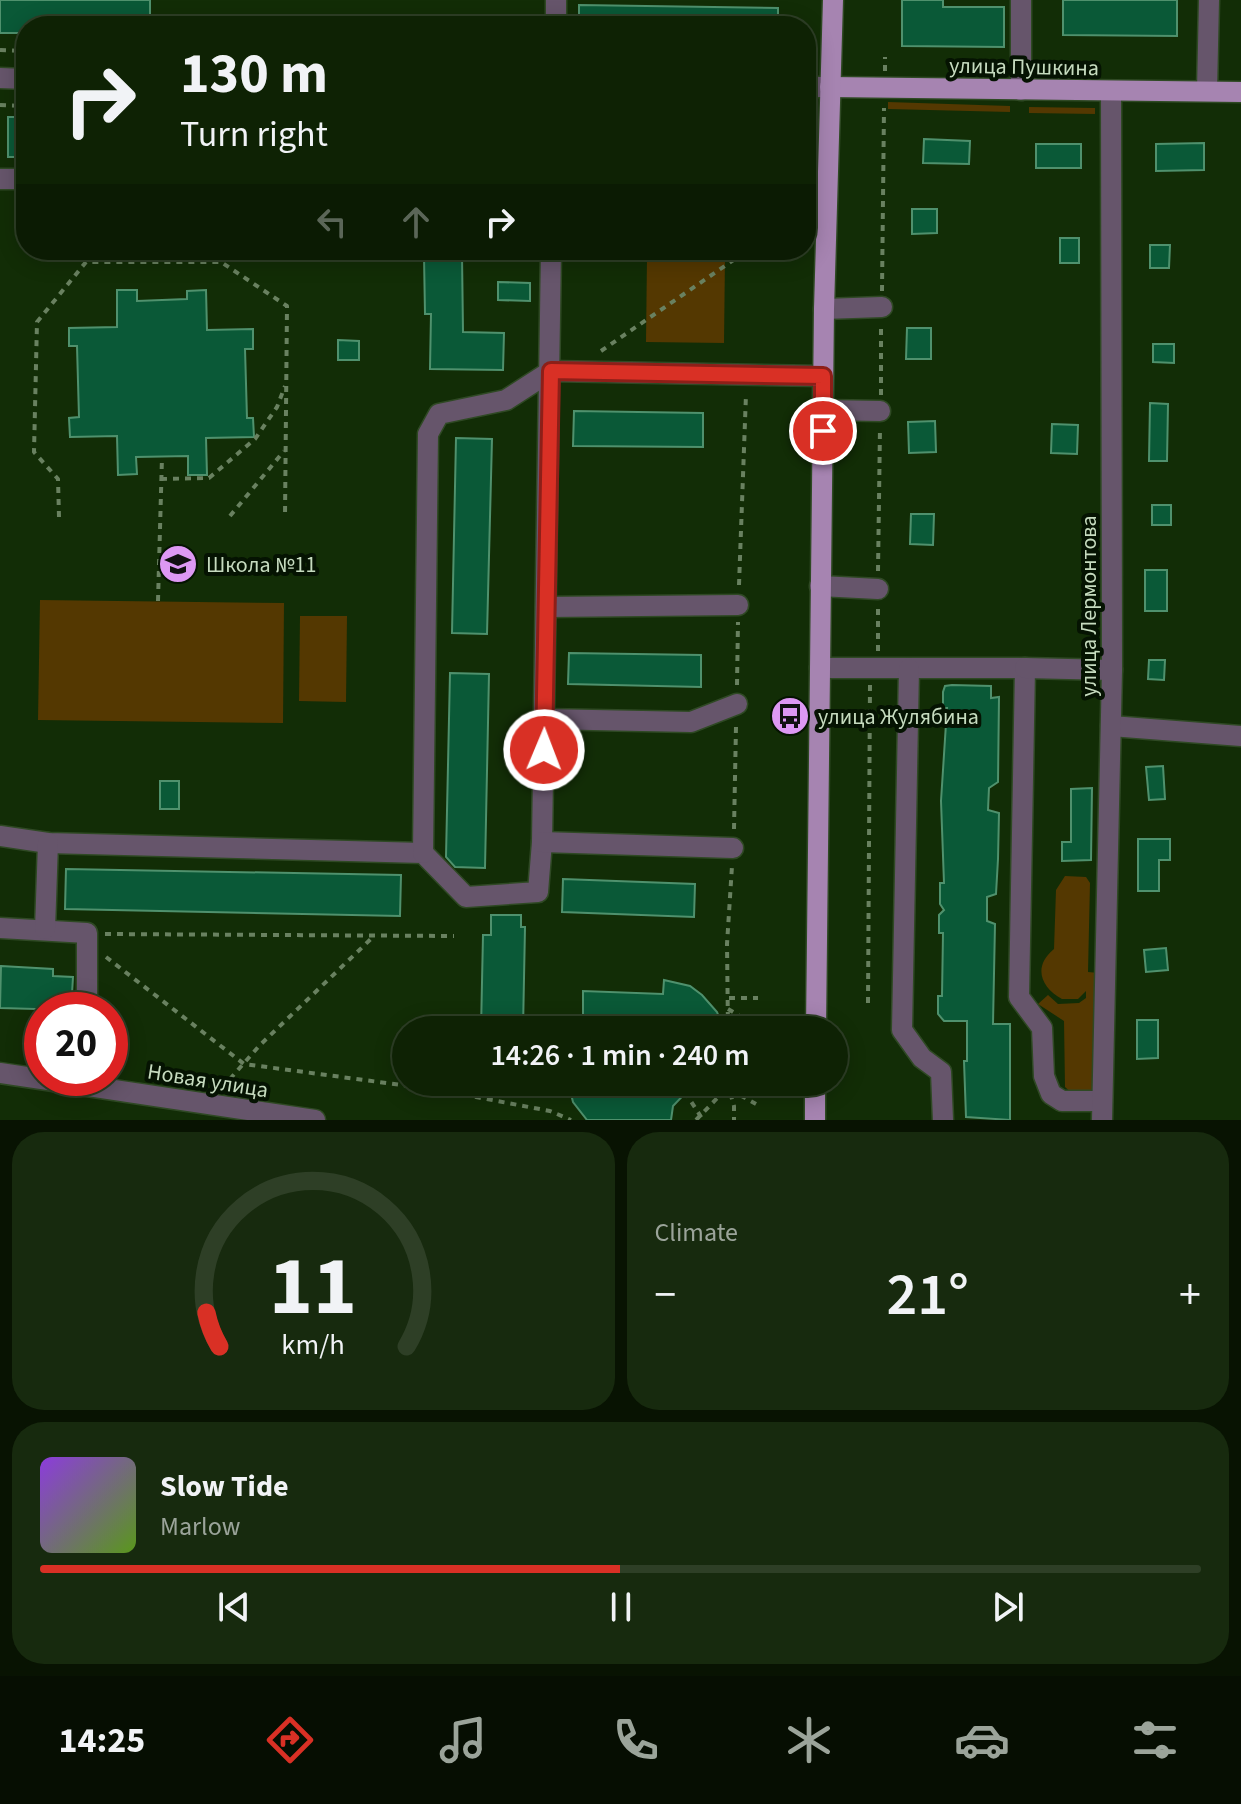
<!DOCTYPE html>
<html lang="en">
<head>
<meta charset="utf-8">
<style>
  :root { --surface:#0e2204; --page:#172a0e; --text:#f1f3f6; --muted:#9ba49a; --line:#2e3f26; --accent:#d93025 }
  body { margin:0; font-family:"Source Sans 3",sans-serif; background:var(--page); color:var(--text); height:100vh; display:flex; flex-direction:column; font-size:30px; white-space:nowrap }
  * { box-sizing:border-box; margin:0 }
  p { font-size:26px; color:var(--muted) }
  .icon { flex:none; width:44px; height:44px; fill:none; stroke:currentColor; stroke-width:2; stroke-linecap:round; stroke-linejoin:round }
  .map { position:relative; height:1120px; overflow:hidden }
  .panel { display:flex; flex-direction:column; gap:12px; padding:12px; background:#081302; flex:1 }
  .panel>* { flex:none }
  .hud { position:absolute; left:16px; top:16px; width:800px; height:244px; border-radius:32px; box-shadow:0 4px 20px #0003,0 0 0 2px var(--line); background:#0e2204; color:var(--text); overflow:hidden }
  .speed { position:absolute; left:24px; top:992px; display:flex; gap:16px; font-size:40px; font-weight:700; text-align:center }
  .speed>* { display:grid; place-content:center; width:104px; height:104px; border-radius:50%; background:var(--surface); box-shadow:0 4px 20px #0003,0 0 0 2px var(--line); line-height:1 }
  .speed .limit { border:12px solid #d22; background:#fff; color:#111 }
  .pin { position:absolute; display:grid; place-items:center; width:68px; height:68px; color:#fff; margin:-34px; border:4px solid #fff; border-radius:50%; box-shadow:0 2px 8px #0007 }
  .me { position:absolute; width:88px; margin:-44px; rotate:1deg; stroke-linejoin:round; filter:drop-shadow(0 0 6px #0008) }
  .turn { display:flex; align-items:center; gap:28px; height:168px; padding:0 32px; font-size:36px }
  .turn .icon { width:104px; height:104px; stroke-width:2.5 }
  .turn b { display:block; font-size:56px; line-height:68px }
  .lanes { display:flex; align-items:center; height:76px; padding:0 32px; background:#0003; justify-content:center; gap:40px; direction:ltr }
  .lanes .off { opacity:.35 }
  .big { font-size:60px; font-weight:600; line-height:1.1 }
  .panel .card { flex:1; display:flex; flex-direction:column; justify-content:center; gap:12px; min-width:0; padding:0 28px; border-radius:32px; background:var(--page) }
  .panel .dial { align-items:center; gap:0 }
  .dial svg { height:208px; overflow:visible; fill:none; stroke:var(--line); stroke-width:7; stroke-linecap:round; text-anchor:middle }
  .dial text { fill:var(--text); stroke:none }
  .song { display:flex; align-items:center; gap:24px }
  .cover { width:96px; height:96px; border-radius:12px; background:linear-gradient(135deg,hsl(270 70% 55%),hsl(90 70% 35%)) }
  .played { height:8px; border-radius:4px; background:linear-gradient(90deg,var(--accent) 50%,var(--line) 50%) }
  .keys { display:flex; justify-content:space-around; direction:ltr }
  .heat { display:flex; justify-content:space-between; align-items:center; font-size:44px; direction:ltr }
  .panel .tiles { flex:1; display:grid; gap:12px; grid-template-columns:1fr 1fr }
  .card:last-child { grid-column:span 2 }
  .trip { position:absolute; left:392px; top:1016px; width:456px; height:80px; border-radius:40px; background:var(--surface); box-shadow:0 4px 20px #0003,0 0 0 2px var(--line); font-weight:600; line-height:80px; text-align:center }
  .dock { display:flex; height:128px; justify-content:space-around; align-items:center; background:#060e02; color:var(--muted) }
  .dock .icon { width:56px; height:56px }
  .dock .on { color:var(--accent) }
  .dock b { font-size:36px; color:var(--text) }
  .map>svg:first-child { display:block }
</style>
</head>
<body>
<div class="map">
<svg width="1241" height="1120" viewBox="0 0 1241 1120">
  <rect width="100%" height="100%" fill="#122d06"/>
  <g fill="#543801">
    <polygon points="888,102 1010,106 1010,112 888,109"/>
    <polygon points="1029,107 1095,108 1095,114 1029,113"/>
    <polygon points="647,256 725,257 724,343 646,342"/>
    <polygon points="40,600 284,603 283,723 38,720"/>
    <polygon points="300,616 347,616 346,702 299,701"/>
    <path d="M1065,876L1086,877L1090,883L1088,972L1099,973L1093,1092L1074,1095L1065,1087L1064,1021L1038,1004L1048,995L1058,1004L1079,1003L1086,998V991L1078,999H1062C1040,987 1033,966 1054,949L1056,890Z"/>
  </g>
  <g fill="#0a5937" stroke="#4f916d" stroke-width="2">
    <polygon points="0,0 150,0 150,26 26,26 26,33 0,33"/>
    <polygon points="902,0 943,0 943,7 1004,7 1004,47 902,46"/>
    <polygon points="1063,0 1177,0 1177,36 1063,35"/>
    <polygon points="579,5 778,8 778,26 579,26"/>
    <rect x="8" y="117" width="18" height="40"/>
    <polygon points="924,139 970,141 969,164 923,163"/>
    <polygon points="1204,143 1204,170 1156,171 1156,144"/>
    <rect x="1036" y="144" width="45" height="24"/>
    <polygon points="912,209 937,209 937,233 912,234"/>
    <rect x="1060" y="238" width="19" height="25"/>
    <polygon points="1150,245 1170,245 1169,268 1150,268"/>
    <polygon points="462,255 463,332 504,333 503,370 430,369 431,314 425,314 424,256"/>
    <polygon points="498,282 530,283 530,301 498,300"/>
    <polygon points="117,290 137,290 137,301 187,299 187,291 206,290 207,330 253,329 253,349 245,349 247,418 253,418 254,437 206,438 207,475 188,475 188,456 136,457 137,474 118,475 117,436 70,437 69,418 79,417 77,346 69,346 69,328 117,327"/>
    <polygon points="907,328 931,328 931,359 906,359"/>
    <polygon points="338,340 359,341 359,360 338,360"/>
    <polygon points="1153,344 1174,344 1174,363 1153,362"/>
    <polygon points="1150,403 1168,404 1167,461 1149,461"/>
    <polygon points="574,411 703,413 703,447 573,446"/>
    <polygon points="935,421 936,452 909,453 908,422"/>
    <polygon points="1052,424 1078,425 1077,454 1051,453"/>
    <polygon points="456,438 492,439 487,634 452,633"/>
    <rect x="1152" y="505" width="19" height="20"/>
    <polygon points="911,514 934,514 933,545 910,544"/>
    <rect x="1145" y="570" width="22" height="41"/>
    <polygon points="569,653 701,655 701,687 568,684"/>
    <polygon points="1149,660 1165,660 1164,680 1148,679"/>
    <polygon points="450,673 489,674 485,868 455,867 446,857"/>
    <polygon points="952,685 991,686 991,698 999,697 998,782 989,788 988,810 999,813 998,859 996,894 987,897 987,921 995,924 993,1024 1010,1024 1010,1120 966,1117 964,1061 967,1061 967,1021 944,1021 938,1014 938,996 942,996 943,933 939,933 939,915 944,910 940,904 940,883 944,883 941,801 947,708 943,708 943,692 945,686"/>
    <polygon points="1163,766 1165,799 1149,800 1146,767"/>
    <rect x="160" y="781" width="19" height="28"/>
    <polygon points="1092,788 1091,860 1062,861 1062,842 1071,842 1071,789"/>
    <polygon points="1138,839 1170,839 1170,860 1159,860 1159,891 1138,891"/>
    <polygon points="66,869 401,875 400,916 65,909"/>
    <polygon points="563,879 695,884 694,917 562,912"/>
    <polygon points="491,915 521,915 521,927 525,927 523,1030 481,1030 483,935 491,935"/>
    <polygon points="1166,948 1168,970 1146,972 1144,950"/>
    <polygon points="1,966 53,969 53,976 73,977 71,1010 0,1008"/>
    <polygon points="664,980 690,986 702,995 717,1012 724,1030 583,1030 583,991 663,994"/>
    <polygon points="1137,1020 1158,1020 1158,1058 1137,1059"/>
    <polygon points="568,1082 696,1082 673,1106 671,1120 587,1120 573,1102"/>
  </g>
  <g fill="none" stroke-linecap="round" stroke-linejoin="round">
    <defs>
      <g id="minor">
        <polyline points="556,26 556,0"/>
        <polyline points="0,78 26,79"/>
        <polyline points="806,87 830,87"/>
        <polyline points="1021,90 1021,0"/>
        <polyline points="1207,91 1209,0"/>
        <polyline points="0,179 26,179"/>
        <polyline points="824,309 882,307"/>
        <polyline points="824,410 880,411"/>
        <polyline points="820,586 878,589"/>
        <polyline points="546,607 738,605"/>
        <polyline points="820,668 1025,668 1019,997 1042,1028 1044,1076 1051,1094 1062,1101 1102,1101"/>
        <polyline points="1025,668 1112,670"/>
        <polyline points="909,669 902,1030 922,1058 941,1072 943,1120"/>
        <polyline points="544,719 691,722 737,704"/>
        <polyline points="1111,726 1241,736"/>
        <polyline points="0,836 48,843 423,853 466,897 538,892 542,842 551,250"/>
        <polyline points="542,842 733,848"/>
        <polyline points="423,853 428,434 439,414 506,400 551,371 823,376"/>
        <polyline points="0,928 87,933 87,1010"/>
        <polyline points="45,929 48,843"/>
        <polyline points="0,1073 315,1120"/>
        <polyline points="1102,1120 1112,670 1111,92"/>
      </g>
      <g id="major">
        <polyline points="830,87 1241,92"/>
        <polyline points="816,1030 824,309 833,0"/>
        <polyline points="815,1120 815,1082"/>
      </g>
    </defs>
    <use href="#minor" stroke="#2f4924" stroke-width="23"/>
    <use href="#major" stroke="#2f4924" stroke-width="23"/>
    <g stroke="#698160" stroke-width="4" stroke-dasharray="6 6" stroke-linecap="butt">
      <polyline points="0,50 26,51"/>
      <polyline points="885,71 885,57"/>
      <polyline points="0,105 26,106"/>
      <polyline points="882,291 884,108"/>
      <polyline points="601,351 748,250"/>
      <polyline points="881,395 881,324"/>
      <polyline points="161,479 209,478 255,439 277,407 285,386"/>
      <polyline points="230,516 284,451"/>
      <polyline points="59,517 58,479 34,452 37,322 86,262 221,262 287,306 285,516"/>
      <polyline points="878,571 880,428"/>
      <polyline points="739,585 746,394"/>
      <polyline points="158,601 162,457"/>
      <polyline points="878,651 878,608"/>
      <polyline points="737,685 738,622"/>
      <polyline points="734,829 736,726"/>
      <polyline points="105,934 454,936"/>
      <polyline points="106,957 244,1064 439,1090 550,1111 571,1120"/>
      <polyline points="729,998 758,998"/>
      <polyline points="868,1003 870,685"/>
      <polyline points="728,1009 758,1027"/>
      <polyline points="728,1030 727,944 732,866"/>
      <polyline points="727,1082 734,1106 734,1120"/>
      <polyline points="222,1088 260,1045 374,936"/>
      <polyline points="685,1092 703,1120"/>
      <polyline points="696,1120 727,1088 756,1104"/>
    </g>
    <use href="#minor" stroke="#66556b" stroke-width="20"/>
    <use href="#major" stroke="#a684b1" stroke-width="20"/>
  </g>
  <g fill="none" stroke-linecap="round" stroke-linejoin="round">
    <defs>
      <polyline id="route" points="544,750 551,371 823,376 823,431"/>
    </defs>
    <use href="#route" stroke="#8d1f18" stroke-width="20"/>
    <use href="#route" stroke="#d93025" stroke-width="14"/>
  </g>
  <defs>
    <symbol id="school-disc" viewBox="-11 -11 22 22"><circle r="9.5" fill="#dd98f3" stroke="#051302"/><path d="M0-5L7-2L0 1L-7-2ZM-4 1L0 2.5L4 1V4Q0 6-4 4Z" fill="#111"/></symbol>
    <symbol id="bus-disc" viewBox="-11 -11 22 22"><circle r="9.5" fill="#dd98f3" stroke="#051302"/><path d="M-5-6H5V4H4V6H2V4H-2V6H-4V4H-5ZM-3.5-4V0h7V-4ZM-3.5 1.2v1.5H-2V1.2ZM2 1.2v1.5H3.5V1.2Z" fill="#111"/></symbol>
  </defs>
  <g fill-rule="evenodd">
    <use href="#school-disc" x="156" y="542" width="44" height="44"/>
    <use href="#bus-disc" x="768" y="694" width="44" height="44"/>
  </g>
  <g text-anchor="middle" stroke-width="8" stroke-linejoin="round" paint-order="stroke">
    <g font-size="22" fill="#c6dbbf" stroke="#051302">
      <text transform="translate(1024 66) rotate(1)" y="8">улица Пушкина</text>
      <text transform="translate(1088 606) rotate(-90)" y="8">улица Лермонтова</text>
      <text transform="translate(208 1080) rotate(9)" y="8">Новая улица</text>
    </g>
    <g font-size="22" fill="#c6dbbf" stroke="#051302" text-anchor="start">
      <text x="206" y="572">Школа №11</text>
      <text x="818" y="724">улица Жулябина</text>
    </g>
  </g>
</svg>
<div class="speed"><div class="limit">20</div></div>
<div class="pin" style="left:823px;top:431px;background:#d93025"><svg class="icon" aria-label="arrive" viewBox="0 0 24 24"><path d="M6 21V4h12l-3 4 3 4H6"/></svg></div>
<svg class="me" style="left:544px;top:750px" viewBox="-20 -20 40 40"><circle r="17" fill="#d93025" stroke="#fff" stroke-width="3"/><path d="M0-11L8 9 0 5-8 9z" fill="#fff"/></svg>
<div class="trip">14:26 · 1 min · 240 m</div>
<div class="hud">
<div class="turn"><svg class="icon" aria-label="right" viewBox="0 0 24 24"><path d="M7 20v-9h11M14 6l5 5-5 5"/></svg><div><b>130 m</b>Turn right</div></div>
<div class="lanes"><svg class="icon off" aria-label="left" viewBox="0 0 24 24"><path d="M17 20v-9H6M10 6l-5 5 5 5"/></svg><svg class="icon off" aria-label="ahead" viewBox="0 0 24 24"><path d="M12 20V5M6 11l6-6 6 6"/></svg><svg class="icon" aria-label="right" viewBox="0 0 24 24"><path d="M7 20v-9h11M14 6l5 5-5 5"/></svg></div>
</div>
</div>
<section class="panel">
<div class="tiles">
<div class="card dial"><svg viewBox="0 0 100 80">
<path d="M14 69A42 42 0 1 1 86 69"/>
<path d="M14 69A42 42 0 0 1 9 56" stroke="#d93025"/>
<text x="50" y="56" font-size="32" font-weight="700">11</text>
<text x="50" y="72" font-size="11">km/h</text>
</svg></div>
<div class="card"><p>Climate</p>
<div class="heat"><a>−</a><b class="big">21°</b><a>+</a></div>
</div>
<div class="card">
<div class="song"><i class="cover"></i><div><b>Slow Tide</b><p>Marlow</p></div></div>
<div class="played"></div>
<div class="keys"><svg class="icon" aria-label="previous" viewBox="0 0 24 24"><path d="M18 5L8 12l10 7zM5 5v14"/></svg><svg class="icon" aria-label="pause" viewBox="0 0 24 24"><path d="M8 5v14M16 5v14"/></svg><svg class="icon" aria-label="next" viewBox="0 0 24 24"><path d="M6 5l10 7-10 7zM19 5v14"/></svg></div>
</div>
</div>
</section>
<nav class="dock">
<b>14:25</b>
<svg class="icon on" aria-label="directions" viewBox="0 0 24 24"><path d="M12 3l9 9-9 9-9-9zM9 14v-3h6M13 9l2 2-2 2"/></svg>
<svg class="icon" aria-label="music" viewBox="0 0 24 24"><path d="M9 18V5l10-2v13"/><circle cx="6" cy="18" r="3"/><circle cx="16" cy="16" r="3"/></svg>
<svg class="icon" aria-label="phone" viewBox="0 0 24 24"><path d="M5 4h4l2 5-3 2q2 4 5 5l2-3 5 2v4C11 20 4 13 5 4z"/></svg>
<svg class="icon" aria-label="climate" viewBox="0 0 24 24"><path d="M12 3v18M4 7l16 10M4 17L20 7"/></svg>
<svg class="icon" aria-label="car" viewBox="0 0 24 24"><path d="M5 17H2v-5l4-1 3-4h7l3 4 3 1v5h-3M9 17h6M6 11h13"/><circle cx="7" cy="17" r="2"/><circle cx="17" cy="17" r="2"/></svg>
<svg class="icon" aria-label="filters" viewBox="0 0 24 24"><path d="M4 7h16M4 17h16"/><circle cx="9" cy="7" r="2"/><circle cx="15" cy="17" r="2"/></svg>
</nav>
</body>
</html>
